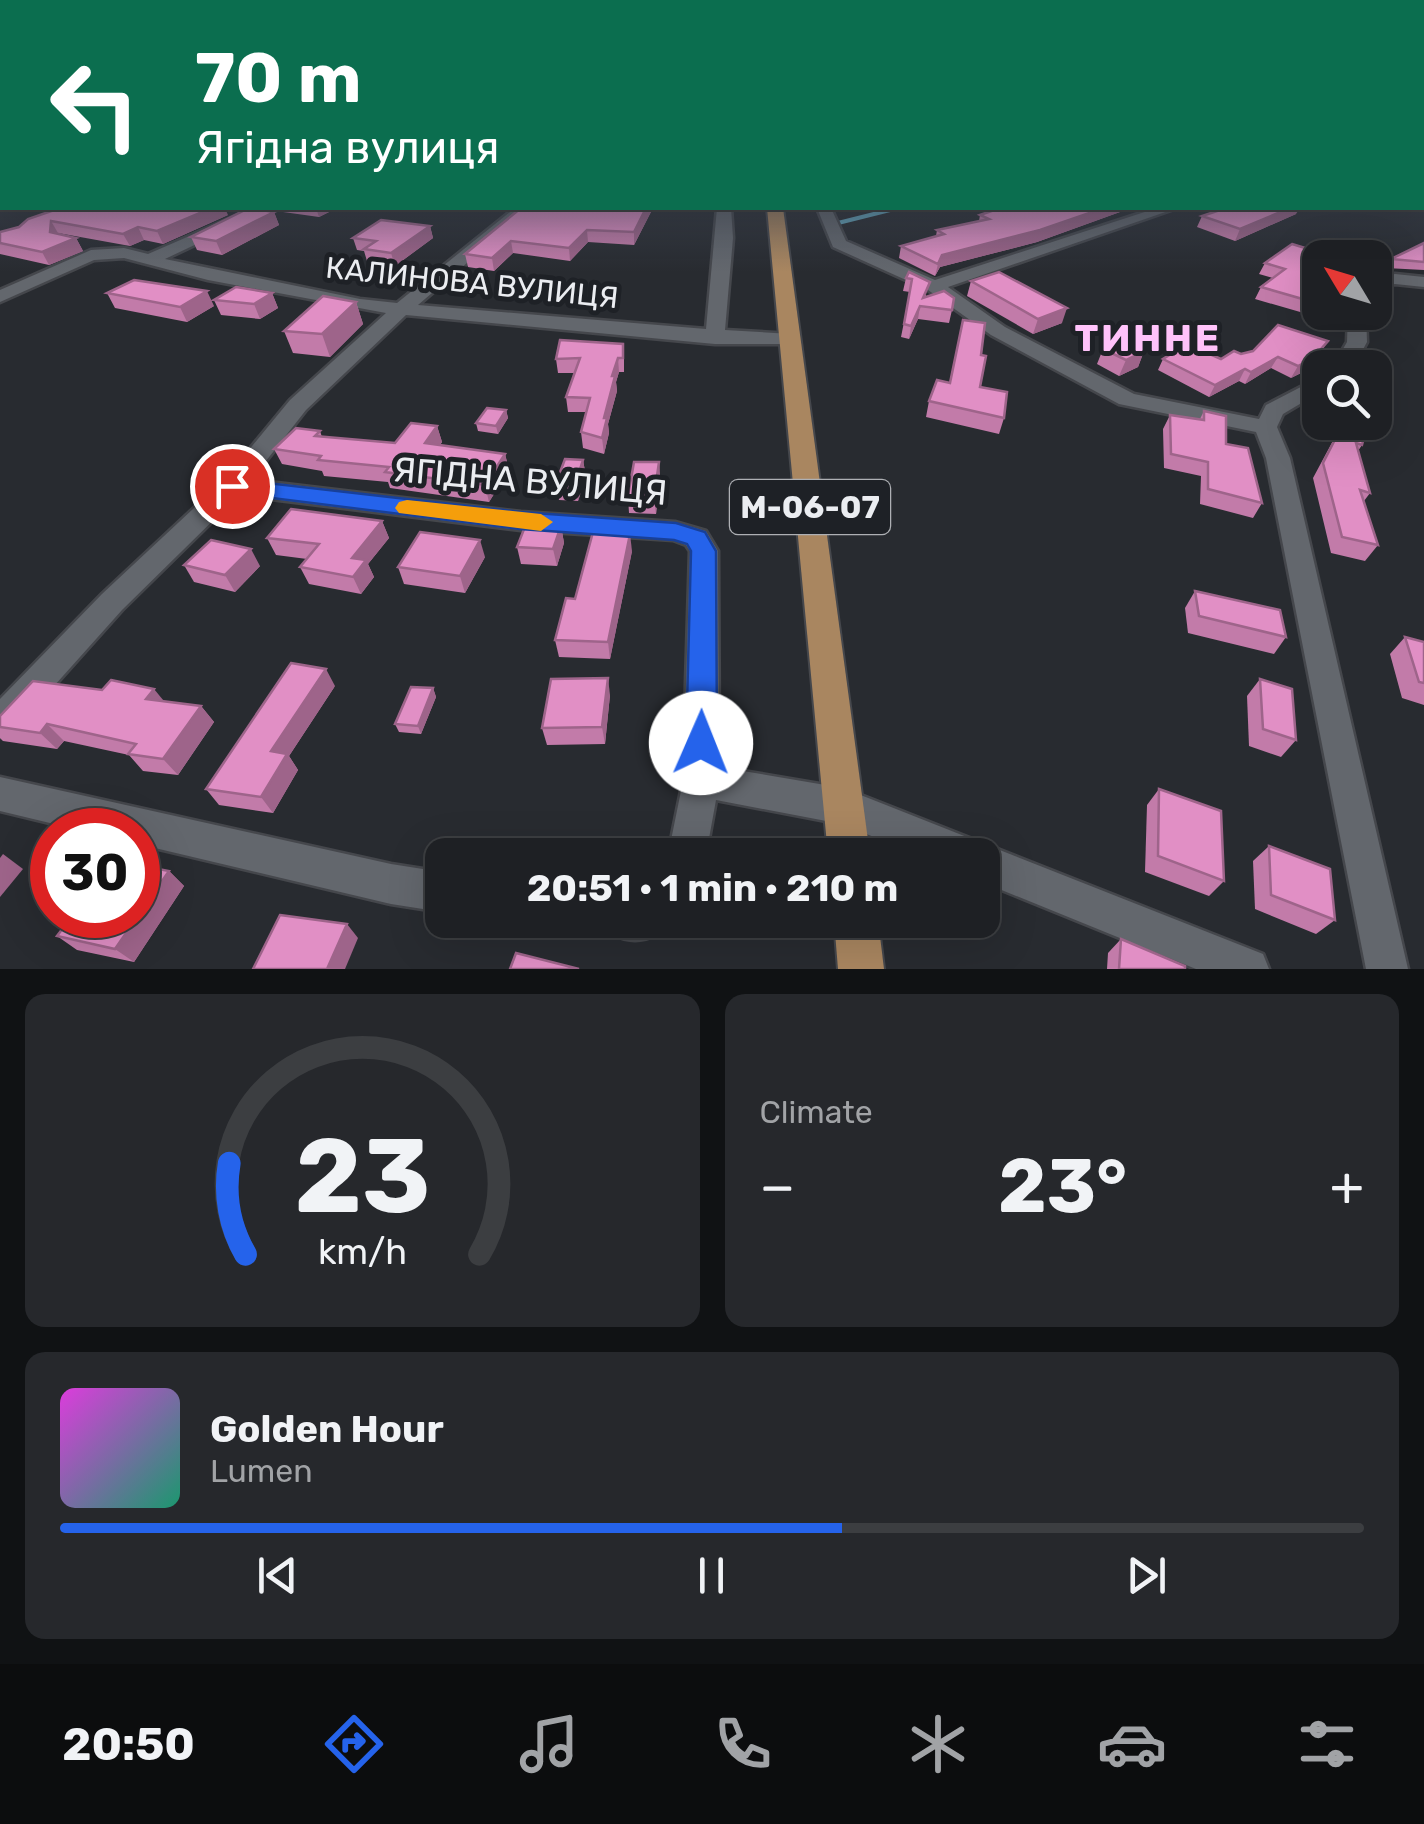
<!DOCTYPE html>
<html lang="en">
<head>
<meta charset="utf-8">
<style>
  :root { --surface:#1e2024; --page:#26282c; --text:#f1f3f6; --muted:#a1a3a6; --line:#3c3e41; --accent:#2563eb }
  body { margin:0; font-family:Rubik,sans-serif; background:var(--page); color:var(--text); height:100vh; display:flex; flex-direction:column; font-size:38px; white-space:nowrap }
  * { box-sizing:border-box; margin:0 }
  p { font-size:32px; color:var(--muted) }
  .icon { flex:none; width:55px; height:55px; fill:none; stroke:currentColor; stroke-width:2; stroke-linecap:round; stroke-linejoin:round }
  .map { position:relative; height:969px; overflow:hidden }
  .drawer { display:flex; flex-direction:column; gap:25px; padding:25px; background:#101214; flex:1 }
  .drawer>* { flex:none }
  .top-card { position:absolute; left:0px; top:0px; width:1425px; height:210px; box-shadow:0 10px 40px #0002,0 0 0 2px var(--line); background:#0b6e4f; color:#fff; overflow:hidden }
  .needle { width:65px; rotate:308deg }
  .fabs { position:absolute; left:1302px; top:240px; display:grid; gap:20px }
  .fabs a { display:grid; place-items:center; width:90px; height:90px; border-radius:20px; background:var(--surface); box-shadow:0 10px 40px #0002,0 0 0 2px var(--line); font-size:50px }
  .speed { position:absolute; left:30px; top:808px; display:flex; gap:20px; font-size:50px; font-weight:700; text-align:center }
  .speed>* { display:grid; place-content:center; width:130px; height:130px; border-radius:50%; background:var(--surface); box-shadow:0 10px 40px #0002,0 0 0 2px var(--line); line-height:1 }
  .speed .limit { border:15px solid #d22; background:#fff; color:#111 }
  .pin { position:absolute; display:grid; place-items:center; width:85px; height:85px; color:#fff; margin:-42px; border:5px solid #fff; border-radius:50%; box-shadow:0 2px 10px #0007 }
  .me { position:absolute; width:110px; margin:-55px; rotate:1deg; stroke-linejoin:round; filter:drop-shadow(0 0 8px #0008) }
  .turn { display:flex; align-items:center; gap:35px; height:210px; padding:0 30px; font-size:45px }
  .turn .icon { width:130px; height:130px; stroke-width:2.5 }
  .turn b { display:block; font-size:70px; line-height:85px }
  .big { font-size:75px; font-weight:700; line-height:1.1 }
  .drawer .card { flex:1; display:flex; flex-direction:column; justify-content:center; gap:15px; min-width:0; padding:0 35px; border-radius:20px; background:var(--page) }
  .drawer .dial { align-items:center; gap:0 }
  .dial svg { height:260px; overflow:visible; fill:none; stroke:var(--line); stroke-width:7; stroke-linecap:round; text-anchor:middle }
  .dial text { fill:var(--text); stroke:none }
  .song { display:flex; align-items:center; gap:30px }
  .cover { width:120px; height:120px; border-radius:15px; background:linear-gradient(135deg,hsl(300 70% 55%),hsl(160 70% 35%)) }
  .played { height:10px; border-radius:5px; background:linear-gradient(90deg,var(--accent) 60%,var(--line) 60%) }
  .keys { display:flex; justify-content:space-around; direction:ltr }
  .heat { display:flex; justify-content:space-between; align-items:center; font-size:55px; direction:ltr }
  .drawer .tiles { flex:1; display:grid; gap:25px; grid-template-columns:1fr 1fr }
  .card:last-child { grid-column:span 2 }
  .trip { position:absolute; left:425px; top:838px; width:575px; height:100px; border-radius:20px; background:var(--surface); box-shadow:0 10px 40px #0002,0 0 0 2px var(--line); font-weight:700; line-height:100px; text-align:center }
  .tab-bar { display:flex; height:160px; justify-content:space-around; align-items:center; background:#0c0d0e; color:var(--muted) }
  .tab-bar .icon { width:70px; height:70px }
  .tab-bar .on { color:var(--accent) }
  .tab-bar b { font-size:45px; color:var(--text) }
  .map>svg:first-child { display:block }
</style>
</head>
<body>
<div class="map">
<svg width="1424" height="969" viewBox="0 0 1424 969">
  <rect width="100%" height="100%" fill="#282b30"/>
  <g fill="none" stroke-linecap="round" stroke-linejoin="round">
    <polyline stroke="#63a6bc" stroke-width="4" points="834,224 898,208"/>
    <defs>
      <g id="minor">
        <polygon points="2,154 2,162 0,163 0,155"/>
        <polygon points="254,208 272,208 165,259 360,299 397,303 515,208 531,208 418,305 706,329 717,208 731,208 733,238 725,330 791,334 798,336 798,344 715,344 406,315 306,410 251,480 521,512 675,522 706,531 718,551 719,767 843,788 1263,954 1269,969 1196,969 982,882 982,855 918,855 842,824 716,800 706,855 668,855 683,781 690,551 686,545 673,540 521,530 239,495 122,610 12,733 0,737 0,699 102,594 224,480 290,400 386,313 208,280 124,258 94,260 0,302 0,290 91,250 124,248 148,254"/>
        <polygon points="817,208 831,208 846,241 935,280 1157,208 1177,208 948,287 1005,327 1134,394 1259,419 1266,405 1320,377 1320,392 1283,414 1277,427 1290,458 1408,969 1366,969 1266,458 1256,432 1119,404 991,335 928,290 833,247"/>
        <polygon points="1395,274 1424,277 1424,287 1395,284 1375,288 1375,278"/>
        <polygon points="1348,312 1366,312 1367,342 1353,368 1332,368 1347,342"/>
        <polygon points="0,777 391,864 442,872 442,912 391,904 138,844 138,830 79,830 0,811"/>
        <path d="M606,920H664L658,934C641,942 629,942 612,934Z"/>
      </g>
      <g id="primary">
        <polygon points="767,208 783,208 870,855 828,855"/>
        <polygon points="834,920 878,920 884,969 838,969"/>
      </g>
    </defs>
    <use href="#minor" stroke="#45474c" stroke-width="5"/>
    <use href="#primary" stroke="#45474c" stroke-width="4"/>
    <use href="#minor" fill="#63676d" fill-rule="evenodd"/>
    <use href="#primary" fill="#a98660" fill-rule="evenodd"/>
  </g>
  <g fill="#c27ba9">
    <polygon points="275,208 337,208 319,217 276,211"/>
    <polygon points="531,208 653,208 634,245 588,242 570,261 513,253 494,271 468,267 465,254"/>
    <polygon points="1000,208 1131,208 1037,242 940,267 935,276 899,258 901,246 936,236 937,230 979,221 980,215"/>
    <polygon points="274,212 279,225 222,255 197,250 191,237"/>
    <polygon points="1296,214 1235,241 1197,227 1202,216"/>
    <polygon points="228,215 163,244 144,240 130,246 58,233 76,238 83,251 49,265 0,254 0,232 19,227 28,219"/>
    <polygon points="430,226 433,238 395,266 367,261 364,251 357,250 353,238"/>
    <polygon points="1424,243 1424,270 1386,268 1391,259"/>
    <polygon points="1328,255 1320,310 1314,316 1255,299 1261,287 1273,278 1259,274 1265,263"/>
    <polygon points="909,272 927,297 952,310 949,323 918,319 909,339 901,337 910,292 903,291 906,278"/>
    <polygon points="971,281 1062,323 1033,334 967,296"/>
    <polygon points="107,293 214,306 187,322 115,308"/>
    <polygon points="272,293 278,308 260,319 221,315 214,300"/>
    <polygon points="356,302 363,324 330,357 293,353 284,331"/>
    <polygon points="1103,349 1144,351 1138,367 1119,376 1097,364"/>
    <polygon points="1321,352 1307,370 1291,378 1271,368 1245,384 1239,381 1209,397 1158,370 1163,359 1221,359 1241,354"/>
    <polygon points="981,355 980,387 1004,418 999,434 926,417 929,401"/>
    <polygon points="624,358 624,372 619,372 616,382 617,391 608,424 609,433 604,454 583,448 581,432 586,412 568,412 566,397 575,373 558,373 556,359"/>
    <polygon points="506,410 508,418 498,434 478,431 476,423"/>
    <polygon points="1204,411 1262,503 1253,518 1200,504 1201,476 1164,468 1163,429 1170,415 1200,419"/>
    <polygon points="1343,422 1368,422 1362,445 1358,451 1370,493 1364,501 1378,545 1365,561 1331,553 1313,478"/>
    <polygon points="437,426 442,442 440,445 505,454 509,470 489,502 390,488 388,482 324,476 322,471 282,464 274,449 320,431 322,437 395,443"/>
    <polygon points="583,460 586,477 578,501 559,500 556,483"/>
    <polygon points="659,462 660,479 656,514 629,513 628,496"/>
    <polygon points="382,521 389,538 368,564 374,577 361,594 309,584 300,567 307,559 276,555 267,538"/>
    <polygon points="561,526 564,543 557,566 521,564 517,547"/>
    <polygon points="632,551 610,659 559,657 555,640 575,599"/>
    <polygon points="485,557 465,593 404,584 398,567"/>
    <polygon points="184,565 260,566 235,592 194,582"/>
    <polygon points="1195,591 1286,637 1274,654 1188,633 1185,608"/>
    <polygon points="1405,637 1424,642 1424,705 1402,698 1390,654"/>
    <polygon points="1260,679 1296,740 1281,757 1249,746 1247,696"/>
    <polygon points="335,686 289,756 298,770 273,813 219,805 206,789"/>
    <polygon points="433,688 436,697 421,734 399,732 395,724"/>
    <polygon points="610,695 605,744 547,745 542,728"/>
    <polygon points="164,701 201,706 214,722 178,775 143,771 129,755 64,741 57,749 3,741 0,738 0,716"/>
    <polygon points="1159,789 1224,881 1209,896 1145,872 1147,805"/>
    <polygon points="1269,846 1335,920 1316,934 1255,909 1253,861"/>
    <polygon points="169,871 184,886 134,962 77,950 57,936"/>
    <polygon points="1121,939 1185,969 1107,969 1108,953"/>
  </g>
  <g fill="#9e648a">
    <polygon points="212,208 225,208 228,215 163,244 157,231"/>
    <polygon points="316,208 337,208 319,217"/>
    <polygon points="646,208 653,208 634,245 634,232"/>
    <polygon points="1104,208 1131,208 1037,242 940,267 935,276 938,264 942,255"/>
    <polygon points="1290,208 1300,208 1296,214 1235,241 1240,229"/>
    <polygon points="274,212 279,225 222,255 216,241"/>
    <polygon points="51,221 58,233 50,232"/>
    <polygon points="430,226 433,238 395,266 391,253"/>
    <polygon points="138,227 144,240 130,246 123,234"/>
    <polygon points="587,230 588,242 570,261 569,248"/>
    <polygon points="76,238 83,251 49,265 42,252"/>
    <polygon points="511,241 513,253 494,271 492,258"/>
    <polygon points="207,291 214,306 187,322 180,307"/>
    <polygon points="272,293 278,308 260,319 254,304"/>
    <polygon points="356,302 363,324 330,357 322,334"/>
    <polygon points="920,306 918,319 909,339 911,326"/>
    <polygon points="1067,308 1062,323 1033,334 1038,319"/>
    <polygon points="1328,341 1321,352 1307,370 1291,378 1298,366"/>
    <polygon points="1144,351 1138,367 1119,376 1126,360"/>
    <polygon points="1278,357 1271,368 1245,384 1251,372"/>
    <polygon points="618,358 619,372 616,382 617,391 608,424 609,433 604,454 602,438 604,418 612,376"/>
    <polygon points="1245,369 1239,381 1209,397 1215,385"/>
    <polygon points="506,410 508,418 498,434 496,426"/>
    <polygon points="437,426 442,442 430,459 425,443"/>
    <polygon points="505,454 509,470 489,502 485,485"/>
    <polygon points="583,460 586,477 578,501 575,485"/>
    <polygon points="659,462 660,479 656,514 654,497"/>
    <polygon points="382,521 389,538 368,564 374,577 361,594 353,577 352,558"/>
    <polygon points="561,526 564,543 557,566 553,549"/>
    <polygon points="630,534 632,551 610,659 608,642"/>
    <polygon points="480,540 485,557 465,593 460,576"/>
    <polygon points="251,549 260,566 235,592 225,575"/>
    <polygon points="326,669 335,686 289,756 298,770 273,813 261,797 271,751"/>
    <polygon points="608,678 610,695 605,744 602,727"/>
    <polygon points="433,688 436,697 421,734 418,726"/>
    <polygon points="154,689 168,706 146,699"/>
    <polygon points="201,706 214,722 178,775 163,759"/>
    <polygon points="47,724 64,741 57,749 40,733"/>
    <polygon points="3,854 23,869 0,897 0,858"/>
    <polygon points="169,871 184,886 134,962 115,949"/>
    <polygon points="347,924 358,938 345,969 327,969"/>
  </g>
  <g fill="#e18fc5" stroke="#9e648a" stroke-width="2.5">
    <polygon points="60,208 212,208 157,231 138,227 123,234 51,221 50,232 76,238 42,252 0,243 0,232 19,227 28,219"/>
    <polygon points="249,208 274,212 216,241 191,237"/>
    <polygon points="521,208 646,208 634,232 587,230 569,248 511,241 492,258 465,254"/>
    <polygon points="1000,208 1104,208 1040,230 942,255 938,264 901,246 944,234 937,230 989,219 980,215"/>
    <polygon points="1226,208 1290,208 1240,229 1202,216"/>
    <polygon points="381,220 430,226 391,253 364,249 376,241 353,238"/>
    <polygon points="1424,243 1424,262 1391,259"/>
    <polygon points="1292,244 1328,255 1346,246 1371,254 1367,258 1320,258 1320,304 1261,287 1285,269 1265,263"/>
    <polygon points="909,272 930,282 923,298 944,291 954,298 952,310 920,306 911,326 904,324 912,279 906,278"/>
    <polygon points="999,272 1067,308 1038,319 971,281"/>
    <polygon points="134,280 207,291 180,307 107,293"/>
    <polygon points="236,287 272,293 254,304 214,300"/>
    <polygon points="323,296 356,302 322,334 284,331"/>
    <polygon points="963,320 985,323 981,355 986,356 980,387 1007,392 1004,418 929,401 937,380 950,383"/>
    <polygon points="1278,325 1328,341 1313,358 1298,366 1278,357 1251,372 1245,369 1215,385 1163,359 1187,344 1221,359 1234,351 1241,354 1253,351"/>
    <polygon points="560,340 623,344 623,358 618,358 612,376 615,376 604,418 607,418 602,438 581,432 590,398 566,397 580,358 556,359"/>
    <polygon points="1122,340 1144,351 1126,360 1103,349"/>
    <polygon points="487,408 506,410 496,426 476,423"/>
    <polygon points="1204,411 1226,416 1226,444 1248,448 1262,503 1208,489 1208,462 1171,454 1170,415 1204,420"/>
    <polygon points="1344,422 1368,422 1362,445 1356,443 1370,493 1360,490 1378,545 1342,537 1323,463"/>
    <polygon points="411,423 437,426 425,443 505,454 485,485 385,472 389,467 318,460 321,456 274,449 296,428 320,431 315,436 395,443"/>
    <polygon points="565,459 583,460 575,485 556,483"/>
    <polygon points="634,462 659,462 654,497 628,496"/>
    <polygon points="291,509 382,521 352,558 366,560 353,577 300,567 319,544 267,538"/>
    <polygon points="526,524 561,526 553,549 517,547"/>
    <polygon points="420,532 480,540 460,576 398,567"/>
    <polygon points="593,532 630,534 608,642 555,640 566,598 575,599"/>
    <polygon points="211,540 251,549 225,575 184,565"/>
    <polygon points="1195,591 1280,610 1286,637 1199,616"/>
    <polygon points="1405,637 1424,642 1424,683 1419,682"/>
    <polygon points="291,663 326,669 271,751 287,754 261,797 206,789"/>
    <polygon points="608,678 602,727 542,728 551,679"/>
    <polygon points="1260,679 1292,689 1296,740 1263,729"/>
    <polygon points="111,680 154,689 146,699 201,706 163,759 128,754 136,744 47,724 40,733 0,727 0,716 33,681 102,690"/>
    <polygon points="411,687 433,688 418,726 395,724"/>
    <polygon points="1159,789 1221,811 1224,881 1158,856"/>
    <polygon points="1269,846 1330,869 1335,920 1271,895"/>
    <polygon points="138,865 169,871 115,949 57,936 73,915 138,915"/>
    <polygon points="280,915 347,924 327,969 253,969"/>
    <polygon points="1121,939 1185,966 1185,969 1119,969"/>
    <polygon points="516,953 579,969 510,969"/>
  </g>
  <linearGradient id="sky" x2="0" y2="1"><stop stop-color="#16181a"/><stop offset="0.5" stop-color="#424a59"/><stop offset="1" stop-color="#424a59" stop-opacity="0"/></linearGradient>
  <rect width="1424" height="272" fill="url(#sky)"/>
  <polygon fill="#2563eb" stroke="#184099" stroke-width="2.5" points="232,479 520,512 676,523 705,532 716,551 717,743 712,753 701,757 690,753 686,743 691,551 687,544 674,540 520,529 224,492 221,486"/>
  <polygon fill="#f59e0b" points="407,500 541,514 553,522 541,531 399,513 395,508 399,502"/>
  <g text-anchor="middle" stroke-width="10" stroke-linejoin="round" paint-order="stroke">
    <g font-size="30" fill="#ebedf1" stroke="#1e2126">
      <text transform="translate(472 283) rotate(6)" y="10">КАЛИНОВА ВУЛИЦЯ</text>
    </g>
    <rect fill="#1e2126" stroke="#aeb0b4" stroke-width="2.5" x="730" y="480" width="160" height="54" rx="8"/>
    <g font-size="32" font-weight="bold" fill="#ebedf1">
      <text x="810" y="518">М-06-07</text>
    </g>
    <g font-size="35" fill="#ebedf1" stroke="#1e2126">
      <text transform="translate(530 481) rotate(5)" y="12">ЯГІДНА ВУЛИЦЯ</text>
    </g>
    <g font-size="38" font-weight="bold" letter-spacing="2.5" fill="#ffc2fa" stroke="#1e2126">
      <text x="1148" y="351">ТИННЕ</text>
    </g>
  </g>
</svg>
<div class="fabs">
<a><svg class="needle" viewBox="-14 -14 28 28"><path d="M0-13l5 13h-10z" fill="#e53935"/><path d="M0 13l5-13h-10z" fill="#a1a3a6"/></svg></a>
<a><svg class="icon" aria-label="search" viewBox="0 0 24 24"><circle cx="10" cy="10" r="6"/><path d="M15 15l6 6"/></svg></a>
</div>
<div class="speed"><div class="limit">30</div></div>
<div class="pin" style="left:232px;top:486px;background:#d93025"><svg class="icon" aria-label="arrive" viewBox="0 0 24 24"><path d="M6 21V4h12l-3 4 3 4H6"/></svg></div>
<svg class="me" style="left:701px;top:743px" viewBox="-20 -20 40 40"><circle r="19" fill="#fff"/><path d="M0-13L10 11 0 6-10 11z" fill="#2563eb"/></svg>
<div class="trip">20:51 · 1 min · 210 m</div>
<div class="top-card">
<div class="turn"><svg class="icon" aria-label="left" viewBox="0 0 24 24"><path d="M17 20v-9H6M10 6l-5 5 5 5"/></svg><div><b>70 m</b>Ягідна вулиця</div></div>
</div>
</div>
<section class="drawer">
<div class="tiles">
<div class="card dial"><svg viewBox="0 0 100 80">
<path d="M14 69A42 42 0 1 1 86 69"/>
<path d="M14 69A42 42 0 0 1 9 41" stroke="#2563eb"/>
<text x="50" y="56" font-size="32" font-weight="700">23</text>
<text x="50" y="72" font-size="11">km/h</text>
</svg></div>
<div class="card"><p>Climate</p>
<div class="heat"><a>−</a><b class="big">23°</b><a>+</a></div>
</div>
<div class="card">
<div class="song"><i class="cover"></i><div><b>Golden Hour</b><p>Lumen</p></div></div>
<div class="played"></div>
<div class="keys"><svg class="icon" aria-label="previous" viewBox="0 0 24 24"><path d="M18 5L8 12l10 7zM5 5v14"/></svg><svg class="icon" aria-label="pause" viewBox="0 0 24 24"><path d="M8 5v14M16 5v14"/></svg><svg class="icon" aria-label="next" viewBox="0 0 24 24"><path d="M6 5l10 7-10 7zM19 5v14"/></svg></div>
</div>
</div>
</section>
<nav class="tab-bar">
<b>20:50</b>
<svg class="icon on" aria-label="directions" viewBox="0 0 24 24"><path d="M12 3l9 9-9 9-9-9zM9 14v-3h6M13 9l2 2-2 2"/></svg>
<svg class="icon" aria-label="music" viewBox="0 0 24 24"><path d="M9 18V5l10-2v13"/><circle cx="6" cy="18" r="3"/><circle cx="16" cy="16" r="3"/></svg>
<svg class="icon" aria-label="phone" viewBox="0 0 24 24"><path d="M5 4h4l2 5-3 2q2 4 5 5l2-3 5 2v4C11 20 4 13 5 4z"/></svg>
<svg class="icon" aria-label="climate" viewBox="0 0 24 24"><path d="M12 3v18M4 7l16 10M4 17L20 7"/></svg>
<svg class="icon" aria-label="car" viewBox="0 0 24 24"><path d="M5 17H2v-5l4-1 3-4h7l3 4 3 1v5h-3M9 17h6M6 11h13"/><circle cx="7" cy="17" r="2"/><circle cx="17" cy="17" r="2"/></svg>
<svg class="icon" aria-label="filters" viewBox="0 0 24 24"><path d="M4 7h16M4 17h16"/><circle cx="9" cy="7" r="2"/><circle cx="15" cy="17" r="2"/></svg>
</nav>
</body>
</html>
